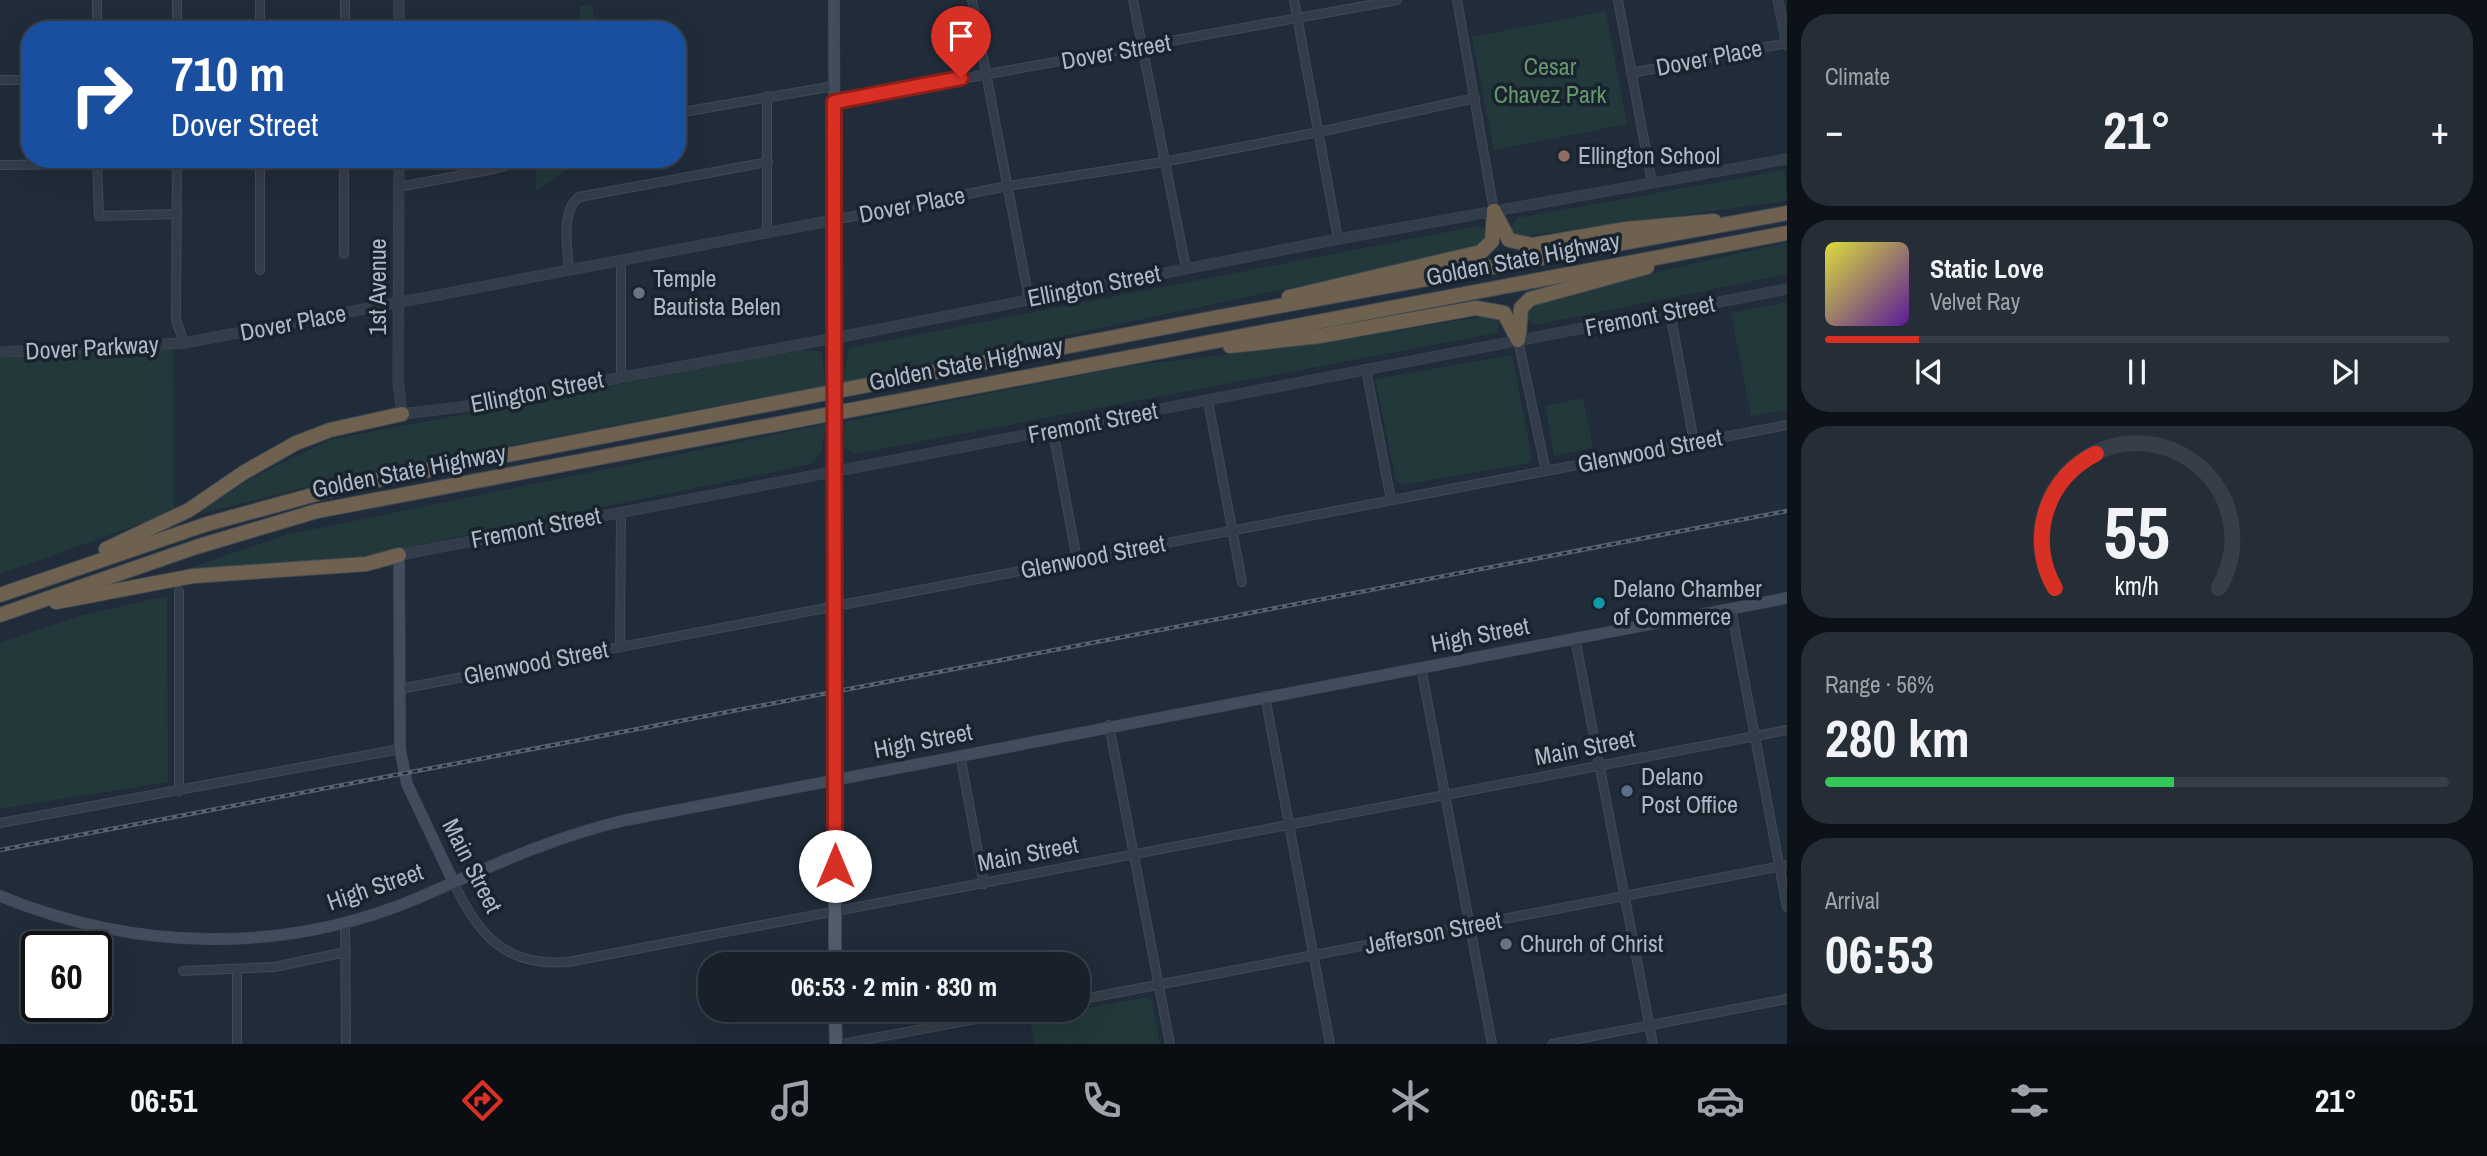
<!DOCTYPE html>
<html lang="en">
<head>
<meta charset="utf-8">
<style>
  :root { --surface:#18212b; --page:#252e37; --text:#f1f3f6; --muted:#9fa3a9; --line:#363e47; --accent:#d93025 }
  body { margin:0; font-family:"Archivo Narrow",sans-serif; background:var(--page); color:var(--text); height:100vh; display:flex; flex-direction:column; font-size:26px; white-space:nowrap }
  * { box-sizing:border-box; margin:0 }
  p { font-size:23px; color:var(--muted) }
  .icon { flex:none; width:38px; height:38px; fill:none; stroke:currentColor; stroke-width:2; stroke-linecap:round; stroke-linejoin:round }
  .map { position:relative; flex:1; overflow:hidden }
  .sheet { display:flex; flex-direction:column; gap:14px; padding:14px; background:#0d1218; width:700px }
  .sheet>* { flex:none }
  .top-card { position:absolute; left:21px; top:21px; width:665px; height:147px; border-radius:28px; box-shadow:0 7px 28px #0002,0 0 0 2px var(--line); background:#1a4fa0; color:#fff; overflow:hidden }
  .speed { position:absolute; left:21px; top:931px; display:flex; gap:14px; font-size:35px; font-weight:700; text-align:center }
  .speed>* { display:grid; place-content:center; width:91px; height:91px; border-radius:50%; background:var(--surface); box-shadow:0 7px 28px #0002,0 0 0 2px var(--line); line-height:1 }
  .speed .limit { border:4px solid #111; border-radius:10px; background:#fff; color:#111 }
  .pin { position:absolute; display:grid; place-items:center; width:60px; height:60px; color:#fff; margin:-72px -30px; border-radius:50% 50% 50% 0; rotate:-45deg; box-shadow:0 0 7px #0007 }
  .pin .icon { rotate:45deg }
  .me { position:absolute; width:77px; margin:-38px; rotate:0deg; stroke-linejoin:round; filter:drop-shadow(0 0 5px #0008) }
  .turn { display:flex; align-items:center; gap:24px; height:147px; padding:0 35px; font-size:32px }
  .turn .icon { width:91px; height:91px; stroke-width:2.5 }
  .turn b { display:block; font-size:49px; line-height:60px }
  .big { font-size:52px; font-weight:800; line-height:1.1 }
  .sheet .widget { flex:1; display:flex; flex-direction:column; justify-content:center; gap:10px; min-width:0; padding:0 24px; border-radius:28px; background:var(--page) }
  .sheet .dial { align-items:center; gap:0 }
  .dial svg { height:182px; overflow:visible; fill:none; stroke:var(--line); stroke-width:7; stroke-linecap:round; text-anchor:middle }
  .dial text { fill:var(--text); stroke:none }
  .song { display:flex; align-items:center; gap:21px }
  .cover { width:84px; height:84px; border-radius:10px; background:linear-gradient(135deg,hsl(60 70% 55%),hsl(270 70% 35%)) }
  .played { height:7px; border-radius:4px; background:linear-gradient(90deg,var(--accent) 15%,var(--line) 15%) }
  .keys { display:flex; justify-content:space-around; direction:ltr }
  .heat { display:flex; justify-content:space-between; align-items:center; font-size:38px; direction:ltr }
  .charge { height:10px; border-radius:5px; background:linear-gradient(90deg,#34c759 56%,var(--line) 0) }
  .trip { position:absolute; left:698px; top:952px; width:392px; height:70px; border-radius:28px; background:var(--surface); box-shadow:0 7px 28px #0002,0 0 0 2px var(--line); font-weight:800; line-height:70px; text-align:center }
  .tab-bar { display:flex; height:112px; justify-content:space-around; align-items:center; background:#0a0d11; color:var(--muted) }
  .tab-bar .icon { width:49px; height:49px }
  .tab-bar .active { color:var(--accent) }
  .tab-bar b { font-size:32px; color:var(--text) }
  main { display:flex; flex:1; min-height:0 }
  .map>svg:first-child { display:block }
</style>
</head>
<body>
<main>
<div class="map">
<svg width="1787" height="1044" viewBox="0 0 1787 1044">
  <rect width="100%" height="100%" fill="#202c39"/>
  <g fill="#22383a">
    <polygon points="593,5 594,30 580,30 580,6"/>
    <polygon points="1606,11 1627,124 1494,150 1472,37"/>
    <polygon points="549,159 580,159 581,165 570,167 536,191 536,164"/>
    <polygon points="1785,170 1787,201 1519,237 1510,229 1517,218"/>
    <polygon points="1477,226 1484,228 1485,239 1476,246 1448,254 843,383 849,348"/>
    <polygon points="1787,242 1787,274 1535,325 1527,319 1528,313 1536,305 1611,283"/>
    <polygon points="1787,302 1787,410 1751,416 1731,313"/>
    <polygon points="1486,316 1495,318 1499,323 1497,333 854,454 843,446 845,422 1128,366 1300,346"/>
    <polygon points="173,349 174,512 0,574 0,356"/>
    <path d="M799,350L822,351L825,385L346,477L199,514C240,481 285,461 333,439Z"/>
    <polygon points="1512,355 1532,457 1529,463 1403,485 1396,480 1375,379"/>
    <polygon points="1583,398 1593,448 1554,456 1545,406"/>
    <polygon points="826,424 821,453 811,464 361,557 187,569 285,535"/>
    <polygon points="167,596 168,782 0,809 0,643 83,615"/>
    <polygon points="1147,997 1152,1002 1160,1044 1034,1044 1030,1019"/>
  </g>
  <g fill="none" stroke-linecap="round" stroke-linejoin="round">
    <defs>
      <g id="minor">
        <polyline points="177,0 177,30"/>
        <polyline points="972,0 1029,299"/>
        <polyline points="1133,0 1186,268"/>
        <polyline points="1294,0 1338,239"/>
        <polyline points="1457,0 1494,211"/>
        <polyline points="1618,0 1652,183"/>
        <polyline points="97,30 97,0"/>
        <polyline points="260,30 260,0"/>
        <polyline points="345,30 345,0"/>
        <polyline points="1631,73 1787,43"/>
        <polyline points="0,80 30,80"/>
        <polyline points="767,96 767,233"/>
        <polyline points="834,102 1397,0"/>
        <polyline points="677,113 834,86"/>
        <polyline points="97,159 99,216 177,214"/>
        <polyline points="177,159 176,320 184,343"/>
        <polyline points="260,159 260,270"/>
        <polyline points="344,159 344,254"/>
        <polyline points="2,165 98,164"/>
        <polyline points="399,187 494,169 527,159"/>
        <polyline points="834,220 1008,186 1163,162 1319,132 1475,98"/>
        <polyline points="621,260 621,376"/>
        <path d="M569,270C568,249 560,211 579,197L768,162"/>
        <polyline points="1670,312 1694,442"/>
        <polyline points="1518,340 1546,471"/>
        <polyline points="1366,369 1391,500"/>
        <polyline points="1208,401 1242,582"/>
        <polyline points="1053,431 1077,560"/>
        <polyline points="179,591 179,791"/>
        <polyline points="1731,609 1787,907"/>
        <polyline points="1575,638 1653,1044"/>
        <polyline points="620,647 621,512"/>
        <polyline points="1421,667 1492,1044"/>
        <polyline points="400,689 1787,425"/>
        <polyline points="1265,696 1330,1044"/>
        <polyline points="1109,725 1170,1044"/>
        <polyline points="960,755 984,884"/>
        <polyline points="0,823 400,749"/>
        <path d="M453,881C477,934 505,967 568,962L1787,730"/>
        <polyline points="345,922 346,1044"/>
        <polyline points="237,970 237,1044"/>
        <polyline points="183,971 274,967 346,952"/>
        <polyline points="1078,1000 1787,865"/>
        <polyline points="842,1044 1024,1010"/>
        <polyline points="1552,1044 1787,999"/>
      </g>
      <g id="tertiary">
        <polyline points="399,0 399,30"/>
        <polyline points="1778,0 1787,45"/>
        <polyline points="399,159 398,381 402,414 461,407 835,338 1338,239 1787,159"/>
        <polyline points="0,352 184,343 834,220"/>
        <polyline points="399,555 1787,289"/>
      </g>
      <g id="secondary">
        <polyline points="834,0 835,338"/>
        <polyline points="399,555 400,749 407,784 453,881"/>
        <path d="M0,896C135,951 283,955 418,898C487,868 552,837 626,820L1787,598"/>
      </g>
      <g id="primary">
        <polyline points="835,338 835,369"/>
        <polyline points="835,964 835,438"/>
        <polyline points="835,1010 836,1044"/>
      </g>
      <g id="motorway">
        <polyline points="1494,211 1509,240 1533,245 1626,229 1714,221"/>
        <polyline points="1289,297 1481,252 1492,241 1494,211"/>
        <polyline points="1519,335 1521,308 1530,299 1647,267"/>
        <polyline points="1230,346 1320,336 1476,308 1504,313 1518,340"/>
        <polyline points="106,549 189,510 243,473 296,443 330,430 402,414"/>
        <polyline points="0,595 207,524 342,487 1208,319 1787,213"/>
        <polyline points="56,602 193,576 366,564 399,555"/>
        <polyline points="0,615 196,547 317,511 1787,233"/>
      </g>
    </defs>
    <use href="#minor" stroke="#404956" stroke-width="10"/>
    <use href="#tertiary" stroke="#404956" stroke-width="11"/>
    <use href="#secondary" stroke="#404956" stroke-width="12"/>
    <use href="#primary" stroke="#404956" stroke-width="14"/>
    <use href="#motorway" stroke="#3e4853" stroke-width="16"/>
    <use href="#minor" stroke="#333d49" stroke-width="8"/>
    <use href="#tertiary" stroke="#333d49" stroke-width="10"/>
    <use href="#secondary" stroke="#414d5c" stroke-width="10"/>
    <use href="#primary" stroke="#515d69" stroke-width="12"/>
    <use href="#motorway" stroke="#6f6150" stroke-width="14"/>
    <defs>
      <polyline id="rail" points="0,850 1787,511"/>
    </defs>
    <use href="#rail" stroke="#556270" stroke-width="4.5"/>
    <use href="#rail" stroke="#19232d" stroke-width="2" stroke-dasharray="5" stroke-linecap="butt"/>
    <defs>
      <polyline id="primary-bridge" points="835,369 835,438"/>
    </defs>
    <use href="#primary-bridge" stroke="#404956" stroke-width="14" stroke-linecap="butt"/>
    <use href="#primary-bridge" stroke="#515d69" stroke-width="12"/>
  </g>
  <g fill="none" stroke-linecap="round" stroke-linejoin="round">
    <defs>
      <polyline id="route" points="835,866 834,102 961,78"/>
    </defs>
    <use href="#route" stroke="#8d1f18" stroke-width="18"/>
    <use href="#route" stroke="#d93025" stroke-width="12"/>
  </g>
  <circle fill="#8d6e63" stroke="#19232d" stroke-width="2.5" cx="1564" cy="156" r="7"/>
  <g fill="#6b7280" stroke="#19232d" stroke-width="2.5">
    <circle cx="639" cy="293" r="7"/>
    <circle cx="1506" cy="944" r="7"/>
  </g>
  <circle fill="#0f9aa8" stroke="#19232d" stroke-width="2.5" cx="1599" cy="603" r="7"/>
  <circle fill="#5c6f8a" stroke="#19232d" stroke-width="2.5" cx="1627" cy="791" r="7"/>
  <g text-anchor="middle" stroke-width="7" stroke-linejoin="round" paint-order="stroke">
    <g font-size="24" fill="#aeb8c6" stroke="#19232d">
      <text transform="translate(1116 52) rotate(-10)" y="8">Dover Street</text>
      <text transform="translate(1709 58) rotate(-11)" y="8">Dover Place</text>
      <text transform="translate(912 205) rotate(-11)" y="8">Dover Place</text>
      <text transform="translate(1523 259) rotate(-11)" y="8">Golden State Highway</text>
      <text transform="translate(1094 286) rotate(-11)" y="8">Ellington Street</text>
      <text transform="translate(378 287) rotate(-90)" y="8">1st Avenue</text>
      <text transform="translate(1650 316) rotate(-11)" y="8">Fremont Street</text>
      <text transform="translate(293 323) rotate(-11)" y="8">Dover Place</text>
      <text transform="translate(92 348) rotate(-3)" y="8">Dover Parkway</text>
      <text transform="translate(966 364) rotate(-11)" y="8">Golden State Highway</text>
      <text transform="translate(537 392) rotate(-11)" y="8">Ellington Street</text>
      <text transform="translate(1093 423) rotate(-11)" y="8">Fremont Street</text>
      <text transform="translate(1650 451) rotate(-11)" y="8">Glenwood Street</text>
      <text transform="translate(409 471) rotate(-11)" y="8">Golden State Highway</text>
      <text transform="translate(536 528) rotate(-11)" y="8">Fremont Street</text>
      <text transform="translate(1093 557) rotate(-11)" y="8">Glenwood Street</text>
      <text transform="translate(1480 635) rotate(-11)" y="8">High Street</text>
      <text transform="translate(536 663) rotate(-11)" y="8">Glenwood Street</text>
      <text transform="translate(923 741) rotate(-11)" y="8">High Street</text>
      <text transform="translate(1585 748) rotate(-11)" y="8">Main Street</text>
      <text transform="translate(1028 854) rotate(-11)" y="8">Main Street</text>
      <text transform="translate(472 866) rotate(63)" y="8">Main Street</text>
      <text transform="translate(375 887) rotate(-19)" y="8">High Street</text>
      <text transform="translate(1433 933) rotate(-11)" y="8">Jefferson Street</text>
    </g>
    <g font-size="24" fill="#65976d" stroke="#19232d">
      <text x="1550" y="75">Cesar<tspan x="1550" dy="28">Chavez Park</tspan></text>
    </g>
    <g font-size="24" fill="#aeb8c6" stroke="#19232d" text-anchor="start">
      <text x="1578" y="164">Ellington School</text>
      <text x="653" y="287">Temple<tspan x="653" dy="28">Bautista Belen</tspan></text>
      <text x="1613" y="597">Delano Chamber<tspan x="1613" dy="28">of Commerce</tspan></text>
      <text x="1641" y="785">Delano<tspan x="1641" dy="28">Post Office</tspan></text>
      <text x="1520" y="952">Church of Christ</text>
    </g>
  </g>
</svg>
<div class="speed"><div class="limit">60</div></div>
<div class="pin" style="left:961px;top:78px;background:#d93025"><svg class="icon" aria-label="arrive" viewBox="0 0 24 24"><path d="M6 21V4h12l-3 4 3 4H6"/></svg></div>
<svg class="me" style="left:835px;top:866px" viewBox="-20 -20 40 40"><circle r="19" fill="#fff"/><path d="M0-13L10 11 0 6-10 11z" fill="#d93025"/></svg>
<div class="trip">06:53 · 2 min · 830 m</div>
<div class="top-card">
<div class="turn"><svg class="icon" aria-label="right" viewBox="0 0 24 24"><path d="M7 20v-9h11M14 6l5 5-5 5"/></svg><div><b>710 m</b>Dover Street</div></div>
</div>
</div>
<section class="sheet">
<div class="widget"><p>Climate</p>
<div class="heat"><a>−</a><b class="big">21°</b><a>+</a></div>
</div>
<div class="widget">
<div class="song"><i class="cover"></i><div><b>Static Love</b><p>Velvet Ray</p></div></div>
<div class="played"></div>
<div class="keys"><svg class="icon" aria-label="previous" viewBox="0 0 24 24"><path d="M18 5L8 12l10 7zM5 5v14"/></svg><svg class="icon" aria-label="pause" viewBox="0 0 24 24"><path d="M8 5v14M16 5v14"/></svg><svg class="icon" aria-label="next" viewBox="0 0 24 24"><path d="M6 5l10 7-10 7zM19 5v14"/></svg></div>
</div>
<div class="widget dial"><svg viewBox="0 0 100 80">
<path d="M14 69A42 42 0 1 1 86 69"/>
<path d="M14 69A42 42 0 0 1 32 10" stroke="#d93025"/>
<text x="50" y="56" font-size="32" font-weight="700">55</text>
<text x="50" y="72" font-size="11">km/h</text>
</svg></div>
<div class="widget"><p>Range · 56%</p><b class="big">280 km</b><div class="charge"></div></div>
<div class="widget"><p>Arrival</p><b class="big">06:53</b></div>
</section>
</main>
<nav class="tab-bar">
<b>06:51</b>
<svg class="icon active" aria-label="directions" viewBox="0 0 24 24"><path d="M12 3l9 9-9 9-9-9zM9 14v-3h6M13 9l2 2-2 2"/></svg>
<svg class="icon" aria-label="music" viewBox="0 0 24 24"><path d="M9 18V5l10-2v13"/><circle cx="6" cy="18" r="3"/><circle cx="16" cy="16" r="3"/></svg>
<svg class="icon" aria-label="phone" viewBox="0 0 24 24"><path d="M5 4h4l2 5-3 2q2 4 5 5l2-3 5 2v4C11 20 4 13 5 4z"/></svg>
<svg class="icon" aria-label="climate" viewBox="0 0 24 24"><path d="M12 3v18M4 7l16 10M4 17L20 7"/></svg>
<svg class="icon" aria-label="car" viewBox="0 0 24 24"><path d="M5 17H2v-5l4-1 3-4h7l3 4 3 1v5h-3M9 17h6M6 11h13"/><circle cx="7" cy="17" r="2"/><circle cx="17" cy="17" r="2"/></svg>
<svg class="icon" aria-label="filters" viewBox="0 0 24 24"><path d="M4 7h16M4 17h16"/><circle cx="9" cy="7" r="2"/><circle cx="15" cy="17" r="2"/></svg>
<b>21°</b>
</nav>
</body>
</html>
